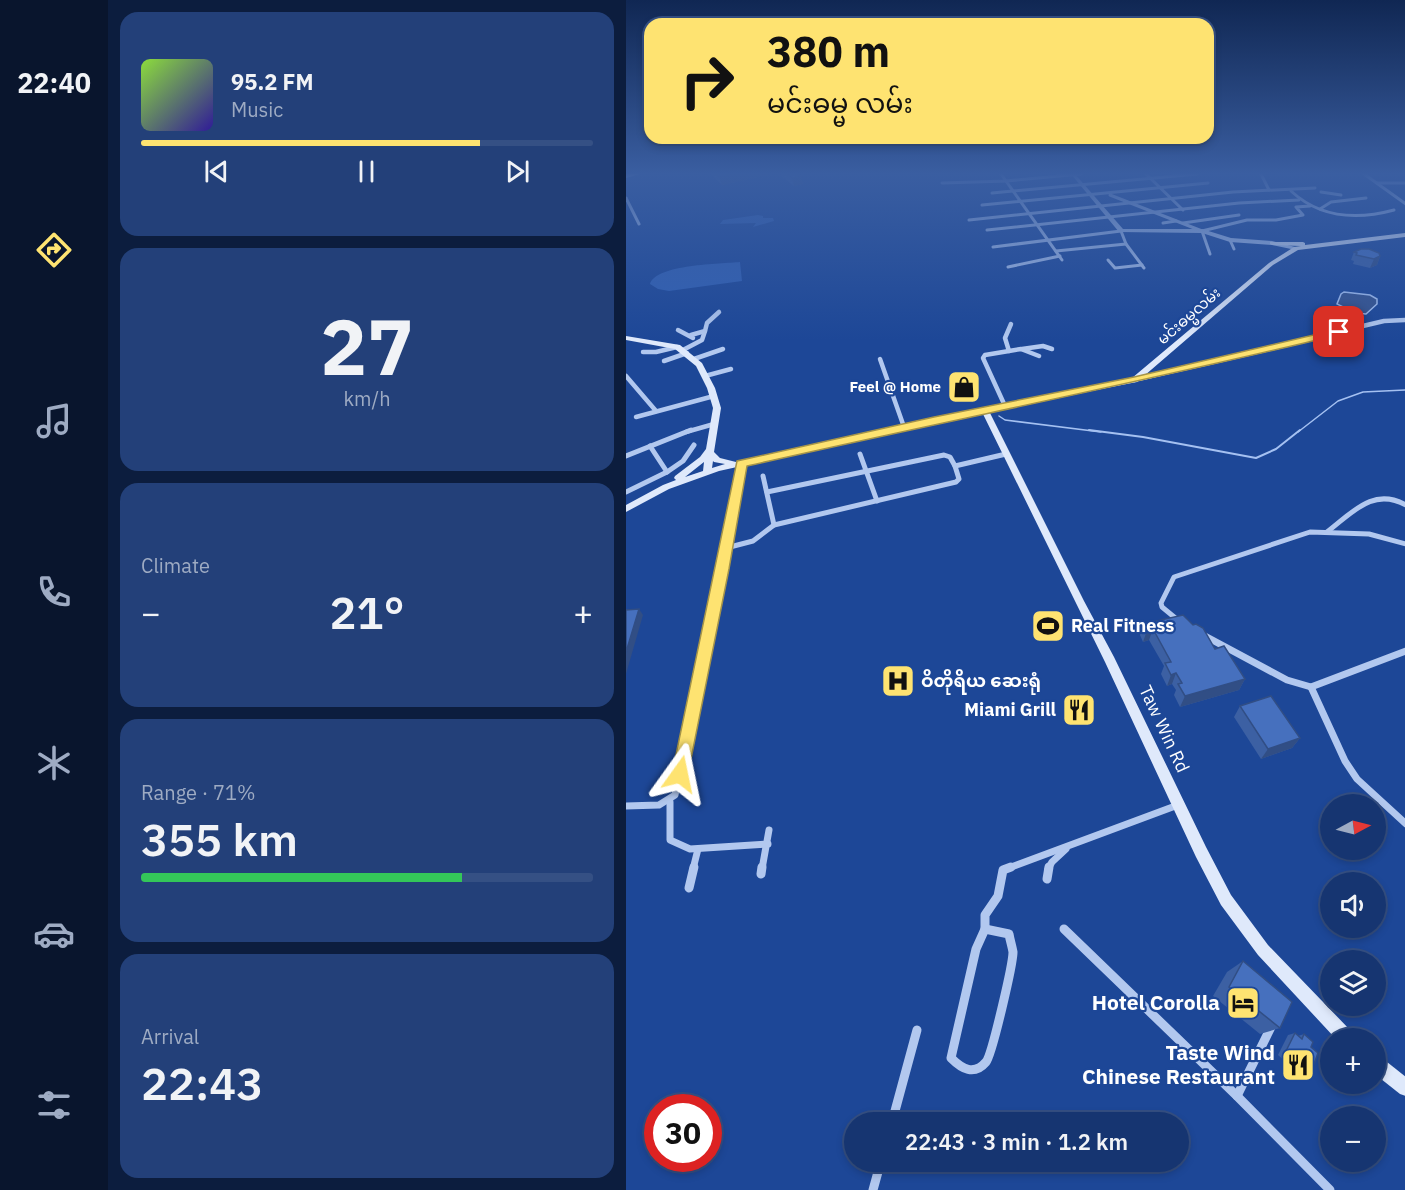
<!DOCTYPE html>
<html lang="en">
<head>
<meta charset="utf-8">
<style>
  :root { --surface:#163571; --page:#234079; --text:#f1f3f6; --muted:#9eabc3; --line:#355084; --accent:#fee371 }
  body { margin:0; font-family:"IBM Plex Sans","Noto Sans Myanmar",sans-serif; background:var(--page); color:var(--text); height:100vh; display:flex; flex-direction:column; font-size:22px; white-space:nowrap }
  * { box-sizing:border-box; margin:0 }
  p { font-size:20px; color:var(--muted) }
  .icon { flex:none; width:33px; height:33px; fill:none; stroke:currentColor; stroke-width:2; stroke-linecap:round; stroke-linejoin:round }
  .map { position:relative; flex:1; overflow:hidden }
  .side { display:flex; flex-direction:column; gap:12px; padding:12px; background:#0c1d3e; width:518px }
  .side>* { flex:none }
  .banner { position:absolute; left:18px; top:18px; width:570px; height:126px; border-radius:18px; box-shadow:0 3px 9px #0003,0 0 0 2px var(--line); background:#fee371; color:#111; overflow:hidden }
  .needle { width:39px; rotate:83deg }
  .fabs { position:absolute; left:694px; top:794px; display:grid; gap:12px }
  .fabs a { display:grid; place-items:center; width:66px; height:66px; border-radius:50%; background:var(--surface); box-shadow:0 3px 9px #0003,0 0 0 2px var(--line); font-size:30px }
  .speed { position:absolute; left:18px; top:1094px; display:flex; gap:12px; font-size:30px; font-weight:700; text-align:center }
  .speed>* { display:grid; place-content:center; width:78px; height:78px; border-radius:50%; background:var(--surface); box-shadow:0 3px 9px #0003,0 0 0 2px var(--line); line-height:1 }
  .speed .limit { border:9px solid #d22; background:#fff; color:#111 }
  .pin { position:absolute; display:grid; place-items:center; width:51px; height:51px; color:#fff; margin:-26px; border-radius:12px; box-shadow:0 3px 9px #0006 }
  .me { position:absolute; width:66px; margin:-33px; rotate:12deg; stroke-linejoin:round; filter:drop-shadow(0 0 4px #0008) }
  .turn { display:flex; align-items:center; gap:21px; height:126px; padding:0 24px; font-size:27px }
  .turn .icon { width:78px; height:78px; stroke-width:2.5 }
  .turn b { display:block; font-size:42px; line-height:51px }
  .big { font-size:45px; font-weight:600; line-height:1.1 }
  .side .card { flex:1; display:flex; flex-direction:column; justify-content:center; gap:9px; min-width:0; padding:0 21px; border-radius:18px; background:var(--page) }
  .side .dial { align-items:center; gap:0 }
  .dial b { font-size:78px; line-height:1 }
  .song { display:flex; align-items:center; gap:18px }
  .cover { width:72px; height:72px; border-radius:9px; background:linear-gradient(135deg,hsl(90 70% 55%),hsl(250 70% 35%)) }
  .played { height:6px; border-radius:3px; background:linear-gradient(90deg,var(--accent) 75%,var(--line) 75%) }
  .keys { display:flex; justify-content:space-around; direction:ltr }
  .heat { display:flex; justify-content:space-between; align-items:center; font-size:33px; direction:ltr }
  .charge { height:9px; border-radius:4px; background:linear-gradient(90deg,#34c759 71%,var(--line) 0) }
  .trip { position:absolute; left:218px; top:1112px; width:345px; height:60px; border-radius:30px; background:var(--surface); box-shadow:0 3px 9px #0003,0 0 0 2px var(--line); font-weight:600; line-height:60px; text-align:center }
  main { display:flex; flex:1; min-height:0 }
  .menu { display:flex; flex-direction:column; width:108px; justify-content:space-around; align-items:center; background:#09152d; color:var(--muted) }
  .menu .icon { width:42px; height:42px }
  .menu .active { color:var(--accent) }
  .menu b { font-size:27px; color:var(--text) }
  .map>svg:first-child { display:block }
</style>
</head>
<body>
<main>
<nav class="menu">
<b>22:40</b>
<svg class="icon active" aria-label="directions" viewBox="0 0 24 24"><path d="M12 3l9 9-9 9-9-9zM9 14v-3h6M13 9l2 2-2 2"/></svg>
<svg class="icon" aria-label="music" viewBox="0 0 24 24"><path d="M9 18V5l10-2v13"/><circle cx="6" cy="18" r="3"/><circle cx="16" cy="16" r="3"/></svg>
<svg class="icon" aria-label="phone" viewBox="0 0 24 24"><path d="M5 4h4l2 5-3 2q2 4 5 5l2-3 5 2v4C11 20 4 13 5 4z"/></svg>
<svg class="icon" aria-label="climate" viewBox="0 0 24 24"><path d="M12 3v18M4 7l16 10M4 17L20 7"/></svg>
<svg class="icon" aria-label="car" viewBox="0 0 24 24"><path d="M5 17H2v-5l4-1 3-4h7l3 4 3 1v5h-3M9 17h6M6 11h13"/><circle cx="7" cy="17" r="2"/><circle cx="17" cy="17" r="2"/></svg>
<svg class="icon" aria-label="filters" viewBox="0 0 24 24"><path d="M4 7h16M4 17h16"/><circle cx="9" cy="7" r="2"/><circle cx="15" cy="17" r="2"/></svg>
</nav>
<section class="side">
<div class="card">
<div class="song"><i class="cover"></i><div><b>95.2 FM</b><p>Music</p></div></div>
<div class="played"></div>
<div class="keys"><svg class="icon" aria-label="previous" viewBox="0 0 24 24"><path d="M18 5L8 12l10 7zM5 5v14"/></svg><svg class="icon" aria-label="pause" viewBox="0 0 24 24"><path d="M8 5v14M16 5v14"/></svg><svg class="icon" aria-label="next" viewBox="0 0 24 24"><path d="M6 5l10 7-10 7zM19 5v14"/></svg></div>
</div>
<div class="card dial"><b>27</b><p>km/h</p></div>
<div class="card"><p>Climate</p>
<div class="heat"><a>−</a><b class="big">21°</b><a>+</a></div>
</div>
<div class="card"><p>Range · 71%</p><b class="big">355 km</b><div class="charge"></div></div>
<div class="card"><p>Arrival</p><b class="big">22:43</b></div>
</section>
<div class="map">
<svg width="780" height="1190" viewBox="0 0 780 1190">
  <rect width="100%" height="100%" fill="#1d4797"/>
  <g fill="#3160b4">
    <polygon points="132,215 137,216 137,218 147,218 148,221 127,227 130,223 94,224 97,220"/>
    <path d="M114,262L116,281L43,291L32,289L24,284C30,264 95,264 114,262Z"/>
  </g>
  <polygon fill="#36548f" stroke="#a5c1f1" stroke-width="1.5" points="718,292 744,295 751,299 751,304 740,314 729,313 711,304 715,294"/>
  <g fill="none" stroke-linecap="round" stroke-linejoin="round">
    <g stroke="#a5c1f1" stroke-width="1.5">
      <polyline points="373,416 379,420 475,432"/>
      <polyline points="672,432 712,401 737,392 780,390"/>
    </g>
    <polyline stroke="#a5c1f1" stroke-width="2" points="463,430 517,437 630,458 650,449 674,430"/>
    <g stroke="#b2c8ef" stroke-width="3">
      <polyline points="375,174 436,260"/>
      <polyline points="520,174 557,210"/>
      <polyline points="635,174 643,190"/>
      <polyline points="738,174 780,204"/>
      <polyline points="316,183 380,181 455,174"/>
      <polyline points="751,183 780,183"/>
      <path d="M665,191C694,218 731,220 768,210"/>
      <polyline points="695,192 715,195"/>
      <polyline points="366,193 571,174"/>
      <polyline points="484,195 576,231"/>
      <polyline points="0,198 13,224"/>
      <polyline points="356,205 582,183"/>
      <polyline points="694,209 705,202 740,198"/>
      <polyline points="343,220 607,192 689,188"/>
      <polyline points="537,223 550,221"/>
      <polyline points="557,223 613,215"/>
      <polyline points="361,230 613,203 673,200"/>
      <polyline points="576,231 621,220 650,220 677,215 670,207 684,206"/>
      <polyline points="576,231 584,254"/>
      <polyline points="604,240 608,249"/>
      <polyline points="367,247 495,231 500,244 518,268"/>
      <polyline points="430,251 500,244"/>
      <polyline points="482,260 489,268 516,265"/>
      <polyline points="382,267 434,256"/>
    </g>
    <g stroke="#b2c8ef" stroke-width="4.5">
      <polyline points="52,330 67,338"/>
      <polyline points="65,335 79,331 81,323 93,312"/>
      <polyline points="396,349 417,346 426,349"/>
      <polyline points="57,350 76,340 79,331"/>
      <polyline points="383,351 395,349 413,356"/>
      <polyline points="17,352 30,352 51,347"/>
      <polyline points="68,359 97,349"/>
      <polyline points="254,359 278,427"/>
      <polyline points="38,361 61,353"/>
      <polyline points="0,376 30,411"/>
      <polyline points="79,376 105,369"/>
      <polyline points="508,380 758,321 780,320"/>
      <polyline points="379,406 357,358 359,355 383,351 379,338 385,324"/>
      <polyline points="10,417 88,396"/>
      <polyline points="60,432 88,424"/>
    </g>
    <g stroke="#b2c8ef" stroke-width="5">
      <polyline points="234,454 251,501"/>
      <polyline points="0,456 65,430"/>
      <polyline points="41,472 57,461 68,445"/>
      <polyline points="137,476 148,525"/>
      <polyline points="0,492 41,472 24,446"/>
      <polyline points="141,492 318,455 324,457 329,466 380,454"/>
      <path d="M701,532C727,512 747,487 780,505"/>
      <polyline points="100,548 127,541 148,525 330,482 333,479 329,466"/>
      <polyline points="553,621 536,607 535,603 548,577 684,532 743,534 780,544"/>
      <polyline points="85,622 115,463"/>
    </g>
    <g stroke="#b2c8ef" stroke-width="7">
      <polyline points="577,635 661,680 685,687"/>
      <polyline points="780,651 685,687 719,761 731,779 780,824"/>
      <polyline points="44,802 44,840 64,849 142,844"/>
      <polyline points="0,806 33,805 49,795 85,620"/>
      <polyline points="67,869 72,849"/>
      <polyline points="136,869 143,830"/>
      <polyline points="380,869 552,805"/>
      <polyline points="422,869 426,862 440,849"/>
    </g>
    <g stroke="#b2c8ef" stroke-width="9">
      <polyline points="135,874 136,867"/>
      <polyline points="421,879 423,867"/>
      <polyline points="63,888 68,867"/>
      <path d="M359,929L383,934C384,940 386,946 387,952C387,964 366,1055 360,1062C348,1076 336,1069 325,1058L350,949Z"/>
      <polyline points="359,929 359,915 372,896 377,870 385,867"/>
      <polyline points="438,929 611,1096 704,1190"/>
      <polyline points="611,1096 646,1025"/>
      <polyline points="266,1122 291,1030"/>
      <polyline points="247,1190 255,1161"/>
    </g>
    <polygon fill="#b2c8ef" fill-rule="evenodd" points="445,174 449,174 497,229 576,229 605,238 646,241 673,248 670,250 646,245 604,242 576,233 493,232"/>
    <g fill="#dfe9fb" fill-rule="evenodd">
      <path d="M780,233V237L672,250L647,265L511,382L363,411L458,601L488,657L580,847L605,895L642,945L726,1032L728,1038H709L632,955L595,905L570,857L479,662L356,412L93,471L43,489L0,512V505L37,485L50,480L48,478L49,476L74,457L80,449L87,408L81,388L70,366L49,349L0,340V336L54,345L76,363L89,388L95,408L88,452L94,458L110,462L315,416L506,378L643,263L668,247L675,246L646,245L644,244V242H677L679,243V245ZM87,461L88,462L99,464L86,468ZM78,462L77,471L59,477Z"/>
      <polygon points="750,1056 756,1058 780,1077 780,1096 774,1094 750,1075"/>
    </g>
    <polygon fill="#fafbff" fill-rule="evenodd" points="0,174 14,174 0,178"/>
  </g>
  <g fill="#3c60a3">
    <polygon points="86,174 141,174 141,175 96,185 87,176"/>
    <polygon points="155,174 172,174 177,184 168,186 155,176"/>
    <polygon points="728,252 754,256 751,265 744,268 727,264 728,261 725,260"/>
    <polygon points="517,624 589,649 619,679 613,690 554,707 548,695 550,690 546,684 541,686 535,674 538,666 523,640 517,642 514,635"/>
    <polygon points="614,706 674,738 666,748 635,759 608,717"/>
    <polygon points="617,961 654,1028 634,1034 587,996 601,972"/>
    <polygon points="669,1033 672,1036 678,1034 685,1047 684,1075 676,1076 652,1055 662,1035"/>
  </g>
  <g fill="#314e85">
    <polygon points="109,174 141,174 141,175 96,185 93,177"/>
    <polygon points="175,176 177,184 168,186 166,178"/>
    <polygon points="754,256 751,265 744,268 748,259"/>
    <polygon points="13,609 17,615 0,674 0,652"/>
    <polygon points="527,629 523,640 517,642 521,630"/>
    <polygon points="550,673 546,684 541,686 545,675"/>
    <polygon points="619,679 613,690 554,707 559,696"/>
    <polygon points="674,738 666,748 635,759 642,749"/>
  </g>
  <g fill="#4670be" stroke="#314e85" stroke-width="1.5">
    <polygon points="90,174 109,174 93,177"/>
    <polygon points="161,174 172,174 175,176 166,178"/>
    <polygon points="735,249 743,249 753,253 754,256 748,259 730,255 731,253 728,252"/>
    <polygon points="13,609 0,652 0,610"/>
    <polygon points="557,615 567,625 570,624 577,628 589,649 598,646 619,679 559,696 552,684 556,683 550,673 545,675 539,663 545,662 527,629 521,630 517,624"/>
    <polygon points="645,696 674,738 642,749 614,706"/>
    <polygon points="617,961 666,1002 654,1028 603,987"/>
    <polygon points="669,1033 676,1039 678,1034 687,1042 685,1047 692,1053 684,1075 659,1053"/>
  </g>
  <linearGradient id="sky" x2="0" y2="1"><stop stop-color="#102753"/><stop offset="0.51" stop-color="#3a5ea1"/><stop offset="1" stop-color="#3a5ea1" stop-opacity="0"/></linearGradient>
  <rect width="780" height="340" fill="url(#sky)"/>
  <path fill="#fee371" stroke="#a59449" stroke-width="1.5" d="M713,329L716,330V334C519,382 319,421 121,466L103,569L62,774L60,779L54,782L48,779L46,774L111,461L308,417L508,377Z"/>
  <defs>
    <symbol id="shop-square" viewBox="-11 -11 22 22"><rect x="-9" y="-9" width="18" height="18" rx="4" fill="#fee371" stroke="#1d4797"/><path d="M-5-2.5h2.3a2.7 3.5 0 0 1 5.4 0H5L5.5 6h-11ZM-1.5-2.5h3a1.5 2.3 0 0 0-3 0Z" fill="#111"/></symbol>
    <symbol id="stadium-square" viewBox="-11 -11 22 22"><rect x="-9" y="-9" width="18" height="18" rx="4" fill="#fee371" stroke="#1d4797"/><path d="M0-5a6.5 5 0 1 0 0 10a6.5 5 0 1 0 0-10ZM-3.5-1.8h7v3.6h-7Z" fill="#111"/></symbol>
    <symbol id="hospital-square" viewBox="-11 -11 22 22"><rect x="-9" y="-9" width="18" height="18" rx="4" fill="#fee371" stroke="#1d4797"/><path d="M-5-5h3v3.5h4V-5h3V5h-3V1.5h-4V5h-3Z" fill="#111"/></symbol>
    <symbol id="restaurant-square" viewBox="-11 -11 22 22"><rect x="-9" y="-9" width="18" height="18" rx="4" fill="#fee371" stroke="#1d4797"/><path d="M-5-6h1v4h1v-4h1v4h1v-4h1v5L-1.5 .5V6h-2V.5L-5-1ZM5-6V6H3V1.5H1.5Q1.5-4 5-6Z" fill="#111"/></symbol>
    <symbol id="hotel-square" viewBox="-11 -11 22 22"><rect x="-9" y="-9" width="18" height="18" rx="4" fill="#fee371" stroke="#1d4797"/><path d="M-6-4.5h1.5V1H6V5H4.5V3h-9V5H-6ZM-4 0a1.8 1.8 0 1 1 3.6 0ZM.5 0V-2.5h3Q6-2.5 6 0Z" fill="#111"/></symbol>
  </defs>
  <g fill-rule="evenodd">
    <use href="#shop-square" x="319" y="368" width="38" height="38"/>
    <use href="#stadium-square" x="403" y="607" width="38" height="38"/>
    <use href="#hospital-square" x="253" y="662" width="38" height="38"/>
    <use href="#restaurant-square" x="434" y="691" width="38" height="38"/>
    <use href="#hotel-square" x="598" y="984" width="38" height="38"/>
    <use href="#restaurant-square" x="653" y="1046" width="38" height="38"/>
  </g>
  <g text-anchor="middle" stroke-width="4.5" stroke-linejoin="round" paint-order="stroke">
    <g font-size="15" fill="#fff" stroke="#1d4797">
      <text transform="translate(563 316) rotate(-41)" y="5">မင်းဓမ္မလမ်း</text>
    </g>
    <g font-size="15" font-weight="bold" fill="#fff" stroke="#1d4797" text-anchor="end">
      <text x="315" y="392">Feel @ Home</text>
    </g>
    <g font-size="18" font-weight="bold" fill="#fff" stroke="#1d4797" text-anchor="start">
      <text x="445" y="632">Real Fitness</text>
      <text x="295" y="687">ဝိတိုရိယ ဆေးရုံ</text>
      <text x="430" y="716" text-anchor="end">Miami Grill</text>
    </g>
    <g font-size="18" fill="#fff" stroke="#1d4797">
      <text transform="translate(538 729) rotate(65)" y="6">Taw Win Rd</text>
    </g>
    <g font-size="21" font-weight="bold" fill="#fff" stroke="#1d4797" text-anchor="end">
      <text x="594" y="1010">Hotel Corolla</text>
      <text x="649" y="1060">Taste Wind<tspan x="649" dy="24">Chinese Restaurant</tspan></text>
    </g>
  </g>
</svg>
<div class="fabs">
<a><svg class="needle" viewBox="-14 -14 28 28"><path d="M0-13l5 13h-10z" fill="#e53935"/><path d="M0 13l5-13h-10z" fill="#9eabc3"/></svg></a>
<a><svg class="icon" aria-label="sound" viewBox="0 0 24 24"><path d="M4 9h4l5-4v14l-5-4H4zM17 9q2 3 0 6"/></svg></a>
<a><svg class="icon" aria-label="layers" viewBox="0 0 24 24"><path d="M12 4l9 5-9 5-9-5zM3 14l9 5 9-5"/></svg></a>
<a>+</a>
<a>−</a>
</div>
<div class="speed"><div class="limit">30</div></div>
<div class="pin" style="left:713px;top:332px;background:#d93025"><svg class="icon" aria-label="arrive" viewBox="0 0 24 24"><path d="M6 21V4h12l-3 4 3 4H6"/></svg></div>
<svg class="me" style="left:54px;top:774px" viewBox="-20 -20 40 40"><path d="M0-17L14 15 0 8-14 15z" fill="#fee371" stroke="#fff" stroke-width="4"/></svg>
<div class="trip">22:43 · 3 min · 1.2 km</div>
<div class="banner">
<div class="turn"><svg class="icon" aria-label="right" viewBox="0 0 24 24"><path d="M7 20v-9h11M14 6l5 5-5 5"/></svg><div><b>380 m</b>မင်းဓမ္မ လမ်း</div></div>
</div>
</div>
</main>
</body>
</html>
